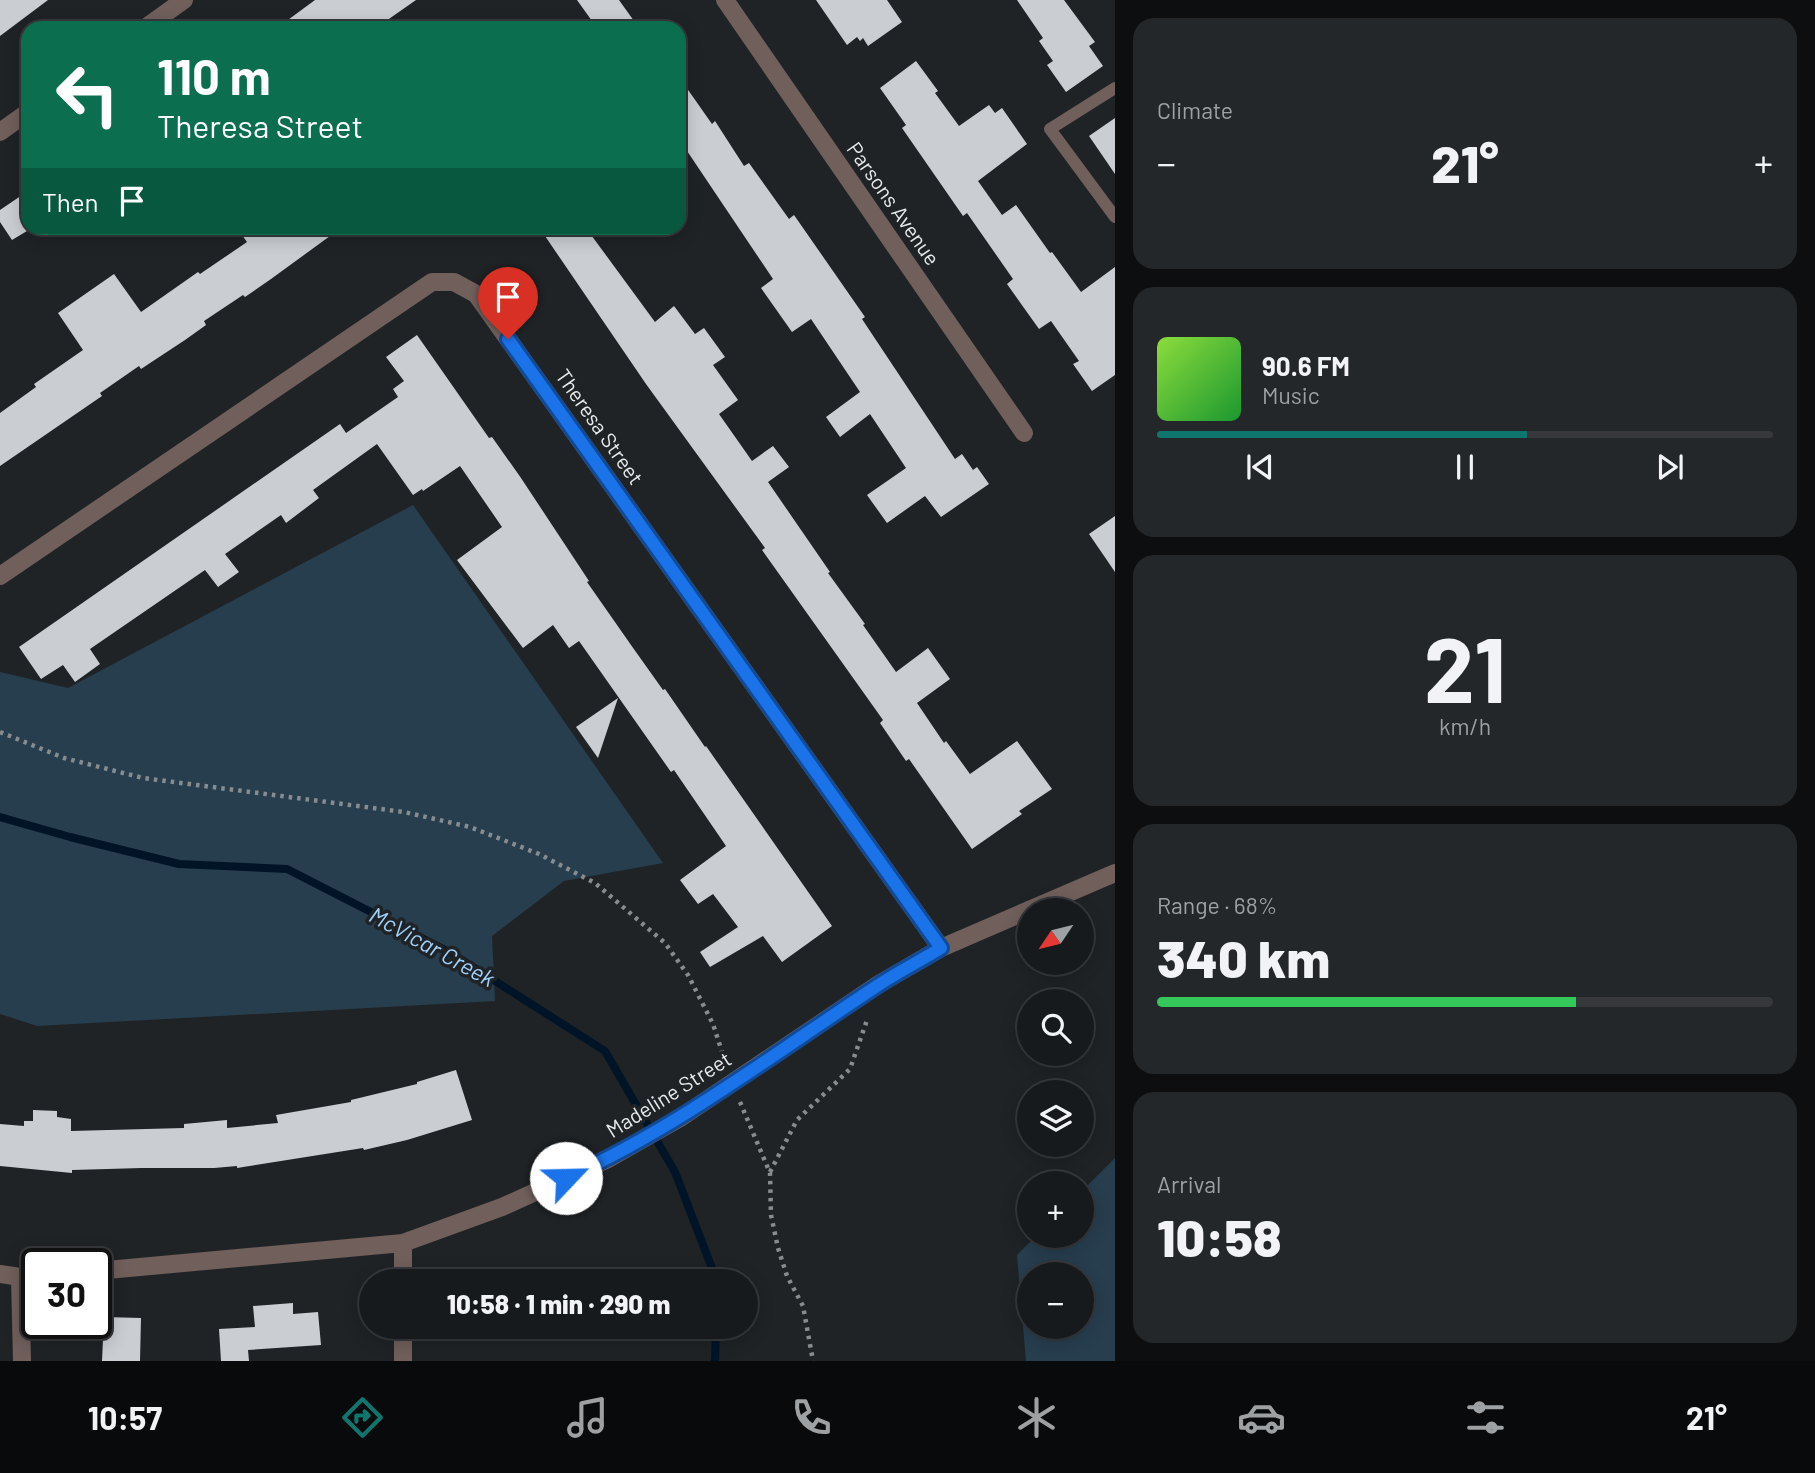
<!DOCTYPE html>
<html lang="en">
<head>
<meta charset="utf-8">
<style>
  :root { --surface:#171a1c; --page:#242729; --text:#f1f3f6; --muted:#9ea1a3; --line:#36383b; --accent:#0f766e }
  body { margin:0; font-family:Barlow,sans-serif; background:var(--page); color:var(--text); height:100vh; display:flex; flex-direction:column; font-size:26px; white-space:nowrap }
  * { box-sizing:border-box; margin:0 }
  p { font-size:23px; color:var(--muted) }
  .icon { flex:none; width:38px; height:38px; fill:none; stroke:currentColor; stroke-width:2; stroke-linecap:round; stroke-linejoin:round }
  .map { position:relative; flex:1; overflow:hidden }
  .panel { display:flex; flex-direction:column; gap:18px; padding:18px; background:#0d0e0f; width:700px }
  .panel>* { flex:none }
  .hud { position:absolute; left:21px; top:21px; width:665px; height:214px; border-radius:21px; box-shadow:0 4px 18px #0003,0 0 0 2px var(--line); background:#0b6e4f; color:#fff; overflow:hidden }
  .needle { width:46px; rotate:235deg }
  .fabs { position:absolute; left:1017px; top:898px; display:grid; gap:14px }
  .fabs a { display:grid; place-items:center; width:77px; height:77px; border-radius:50%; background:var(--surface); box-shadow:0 4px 18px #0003,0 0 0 2px var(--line); font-size:35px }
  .speed { position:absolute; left:21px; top:1248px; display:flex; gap:14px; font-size:35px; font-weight:700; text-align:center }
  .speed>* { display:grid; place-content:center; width:91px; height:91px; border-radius:50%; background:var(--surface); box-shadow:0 4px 18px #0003,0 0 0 2px var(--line); line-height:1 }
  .speed .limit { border:4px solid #111; border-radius:10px; background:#fff; color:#111 }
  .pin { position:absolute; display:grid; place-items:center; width:60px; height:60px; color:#fff; margin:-72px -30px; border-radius:50% 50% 50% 0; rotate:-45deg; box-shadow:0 0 7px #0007 }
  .pin .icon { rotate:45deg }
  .me { position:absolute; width:77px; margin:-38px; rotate:66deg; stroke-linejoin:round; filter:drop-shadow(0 0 5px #0008) }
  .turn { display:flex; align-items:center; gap:24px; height:147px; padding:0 21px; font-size:32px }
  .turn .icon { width:91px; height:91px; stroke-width:2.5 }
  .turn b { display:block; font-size:49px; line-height:60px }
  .then { display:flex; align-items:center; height:66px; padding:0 21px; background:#0003; gap:14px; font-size:26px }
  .big { font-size:52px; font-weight:800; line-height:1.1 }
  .panel .tile { flex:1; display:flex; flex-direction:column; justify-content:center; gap:10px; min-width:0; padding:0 24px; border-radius:21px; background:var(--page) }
  .panel .dial { align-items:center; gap:0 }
  .dial b { font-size:91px; line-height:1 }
  .song { display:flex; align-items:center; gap:21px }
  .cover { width:84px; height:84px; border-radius:10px; background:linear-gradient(135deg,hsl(90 70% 55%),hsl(130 70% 35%)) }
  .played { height:7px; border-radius:4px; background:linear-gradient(90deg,var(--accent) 60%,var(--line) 60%) }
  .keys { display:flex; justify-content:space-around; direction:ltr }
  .heat { display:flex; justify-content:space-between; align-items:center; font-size:38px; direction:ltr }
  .charge { height:10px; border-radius:5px; background:linear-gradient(90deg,#34c759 68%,var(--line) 0) }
  .trip { position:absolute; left:359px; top:1269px; width:399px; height:70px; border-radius:35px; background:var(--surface); box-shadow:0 4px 18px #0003,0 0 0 2px var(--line); font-weight:800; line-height:70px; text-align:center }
  .tabs { display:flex; height:112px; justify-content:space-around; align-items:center; background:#090a0b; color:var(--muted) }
  .tabs .icon { width:49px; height:49px }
  .tabs .current { color:var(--accent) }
  .tabs b { font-size:32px; color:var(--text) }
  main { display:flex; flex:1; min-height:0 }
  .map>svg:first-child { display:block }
</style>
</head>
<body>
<main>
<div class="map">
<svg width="1115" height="1361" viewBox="0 0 1115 1361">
  <rect width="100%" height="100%" fill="#1f2326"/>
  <g fill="#273e4f" fill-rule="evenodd">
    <polygon points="413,505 663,863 564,881 492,936 495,1001 37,1026 0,1014 0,672 68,688"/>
    <path d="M1115,1158V1361H1026L1017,1255L1036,1236H1082V1191ZM1029,1274H1082V1326H1029Z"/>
  </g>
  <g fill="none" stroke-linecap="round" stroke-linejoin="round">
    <g stroke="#001428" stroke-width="8">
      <polyline points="0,817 70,837 179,864 287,869 451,953 605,1051 675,1172 717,1281"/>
      <polyline points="715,1361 716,1326"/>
    </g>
  </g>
  <g fill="#caced2">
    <polygon points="0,0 48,0 0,36"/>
    <polygon points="315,0 416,0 376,28 277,28"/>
    <polygon points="577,0 619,0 639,28 597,28"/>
    <polygon points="816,0 887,0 902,22 868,46 863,38 860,41 857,37 847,45"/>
    <polygon points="1017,0 1064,0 1095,42 1089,46 1103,66 1066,92 1047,65 1053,61 1039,41 1043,38"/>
    <polygon points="916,61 938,91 935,93 959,126 989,105 995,113 1002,108 1027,144 978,181 1002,215 1016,205 1050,253 1052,252 1081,292 1115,267 1115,375 1092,391 1073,364 1079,361 1051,321 1039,329 1007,284 1013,279 967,213 963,216 902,128 906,125 880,88"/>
    <polygon points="679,77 712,124 715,121 744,166 749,163 789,219 794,215 865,317 862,319 955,459 962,454 973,470 977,467 989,484 941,517 925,496 887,523 867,495 906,468 870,414 840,437 826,417 860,392 811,319 792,332 761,288 773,279 679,139"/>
    <polygon points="1115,118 1115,174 1089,136"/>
    <polygon points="28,191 28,228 32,228 12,240 0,222 0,210"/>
    <polygon points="237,228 341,228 271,279 245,297 243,295 204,321 206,325 185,340 141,369 139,366 100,393 102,396 0,466 0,413 36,387 34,384 83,350 58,313 114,274 141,312 198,272 200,274 247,242"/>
    <polygon points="556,228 586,228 655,322 674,306 695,334 704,328 725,357 713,365 738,400 719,414 752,461 773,446 789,467 768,482 830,572 828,573 865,624 863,625 896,672 928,648 950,679 917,703 944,743 946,741 970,774 1017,741 1052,789 1019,811 1022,814 972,849 909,759 906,761 880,723 883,720 762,550 765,548 646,384 545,236"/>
    <polygon points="417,335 489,438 492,437 521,478 589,581 587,582 631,645 663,690 665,689 705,747 706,746 832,926 782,962 763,936 710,967 700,952 738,927 713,894 698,904 680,880 726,846 674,770 671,772 579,641 569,648 553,625 523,648 457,560 502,527 460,466 423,491 422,489 413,495 377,444 313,490 319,498 286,523 281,515 225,554 239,572 218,587 205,570 90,649 100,664 75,682 63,665 41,679 19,647 340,424 346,433 398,397 393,389 404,381 386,357"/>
    <polygon points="1115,516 1115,572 1089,534"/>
    <polygon points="618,698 598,758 576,727"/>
    <polygon points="456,1070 472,1120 407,1140 364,1150 363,1148 237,1168 237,1166 214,1168 142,1168 72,1170 72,1173 0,1166 0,1124 24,1126 24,1121 33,1121 33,1110 57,1111 57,1117 71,1119 71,1131 184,1128 184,1124 227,1120 227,1128 278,1123 276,1115 351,1102 351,1100 417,1084 417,1082"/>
    <polygon points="293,1303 293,1314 318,1312 321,1345 248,1350 249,1361 221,1361 219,1329 255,1327 253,1306"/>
    <polygon points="104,1317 141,1318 140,1361 102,1361"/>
  </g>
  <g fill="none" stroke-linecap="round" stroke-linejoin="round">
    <g stroke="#898c8e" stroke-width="4.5" stroke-dasharray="3.5 5" stroke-linecap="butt">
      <polyline points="0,732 64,758 143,778 404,812 470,827 539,854 595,883 665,943 688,975 713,1024 725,1061"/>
      <polyline points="740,1102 770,1173 771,1215 778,1248 787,1276 803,1306 813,1361"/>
      <polyline points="770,1172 797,1120 850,1069 867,1020"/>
    </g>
    <polyline stroke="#705f5b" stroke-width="12" points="1115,88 1050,129 1115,217"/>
    <g stroke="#705f5b" stroke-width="18">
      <polyline points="725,0 1024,433"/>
      <polyline points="145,28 184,0"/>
      <polyline points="0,132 28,112"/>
      <polyline points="0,576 432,282 454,282 476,294 941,948"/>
      <polyline points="1029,910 1115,873"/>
      <polyline points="96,1271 403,1243 502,1207 608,1159 680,1118 879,984 941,948 1029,910"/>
      <polyline points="0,1274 20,1277 37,1276"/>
      <polyline points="20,1277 22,1361"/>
      <polyline points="403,1281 403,1243"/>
      <polyline points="403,1361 403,1326"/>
    </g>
  </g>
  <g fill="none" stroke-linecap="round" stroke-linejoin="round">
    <defs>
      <path id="route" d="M508,339L941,948C920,961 898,972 877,986C775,1053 677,1128 566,1178"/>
    </defs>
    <use href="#route" stroke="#114b97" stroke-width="18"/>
    <use href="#route" stroke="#1a73e8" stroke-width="12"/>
  </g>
  <g text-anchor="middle" stroke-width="7" stroke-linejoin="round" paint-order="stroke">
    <g font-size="21" fill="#e8eaec" stroke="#1f2326">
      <text transform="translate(893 204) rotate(55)" y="7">Parsons Avenue</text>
      <text transform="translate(599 427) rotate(55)" y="7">Theresa Street</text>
      <text transform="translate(669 1095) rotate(-32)" y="7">Madeline Street</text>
    </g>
    <g font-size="23" font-style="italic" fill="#a0d2ff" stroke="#1f2326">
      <text transform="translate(432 947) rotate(29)" y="8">McVicar Creek</text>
    </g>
  </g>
</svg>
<div class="fabs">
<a><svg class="needle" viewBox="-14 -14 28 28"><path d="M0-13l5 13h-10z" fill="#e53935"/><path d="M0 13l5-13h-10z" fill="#9ea1a3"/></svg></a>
<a><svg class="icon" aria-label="search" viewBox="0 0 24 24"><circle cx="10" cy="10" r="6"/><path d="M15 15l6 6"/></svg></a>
<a><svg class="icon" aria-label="layers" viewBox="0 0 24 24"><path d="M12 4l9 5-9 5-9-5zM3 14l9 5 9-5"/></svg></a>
<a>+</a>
<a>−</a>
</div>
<div class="speed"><div class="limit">30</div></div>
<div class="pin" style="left:508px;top:339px;background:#d93025"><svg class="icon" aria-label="arrive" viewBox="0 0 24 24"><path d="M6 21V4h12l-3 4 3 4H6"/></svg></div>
<svg class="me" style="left:566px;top:1178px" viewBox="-20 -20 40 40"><circle r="19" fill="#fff"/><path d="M0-13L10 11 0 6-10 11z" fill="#1a73e8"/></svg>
<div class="trip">10:58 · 1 min · 290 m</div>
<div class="hud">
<div class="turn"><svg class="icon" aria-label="left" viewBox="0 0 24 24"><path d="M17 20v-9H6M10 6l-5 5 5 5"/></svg><div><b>110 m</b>Theresa Street</div></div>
<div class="then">Then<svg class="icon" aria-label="arrive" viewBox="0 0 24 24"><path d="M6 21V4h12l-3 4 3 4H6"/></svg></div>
</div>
</div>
<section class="panel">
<div class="tile"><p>Climate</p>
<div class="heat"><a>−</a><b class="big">21°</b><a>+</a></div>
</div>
<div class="tile">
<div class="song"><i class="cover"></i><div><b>90.6 FM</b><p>Music</p></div></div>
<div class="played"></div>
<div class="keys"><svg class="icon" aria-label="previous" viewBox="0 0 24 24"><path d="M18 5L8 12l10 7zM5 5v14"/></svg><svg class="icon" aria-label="pause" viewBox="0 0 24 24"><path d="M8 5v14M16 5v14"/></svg><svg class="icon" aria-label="next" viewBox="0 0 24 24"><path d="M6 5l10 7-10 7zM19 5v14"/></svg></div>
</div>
<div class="tile dial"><b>21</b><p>km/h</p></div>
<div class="tile"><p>Range · 68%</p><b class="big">340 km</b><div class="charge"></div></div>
<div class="tile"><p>Arrival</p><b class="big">10:58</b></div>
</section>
</main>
<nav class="tabs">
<b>10:57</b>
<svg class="icon current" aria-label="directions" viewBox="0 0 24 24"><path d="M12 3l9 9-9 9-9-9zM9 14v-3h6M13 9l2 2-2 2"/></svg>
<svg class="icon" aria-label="music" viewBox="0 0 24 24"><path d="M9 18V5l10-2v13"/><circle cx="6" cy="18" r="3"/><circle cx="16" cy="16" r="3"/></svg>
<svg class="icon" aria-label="phone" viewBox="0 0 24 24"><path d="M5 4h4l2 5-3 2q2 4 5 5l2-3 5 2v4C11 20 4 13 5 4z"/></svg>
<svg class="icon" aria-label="climate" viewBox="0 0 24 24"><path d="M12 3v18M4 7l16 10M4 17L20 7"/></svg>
<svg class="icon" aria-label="car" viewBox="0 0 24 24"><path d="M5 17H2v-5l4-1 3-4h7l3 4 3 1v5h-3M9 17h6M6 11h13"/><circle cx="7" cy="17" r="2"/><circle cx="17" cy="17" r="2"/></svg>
<svg class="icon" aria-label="filters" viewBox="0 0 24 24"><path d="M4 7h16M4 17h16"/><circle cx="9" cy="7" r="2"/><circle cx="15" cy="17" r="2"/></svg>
<b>21°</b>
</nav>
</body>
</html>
